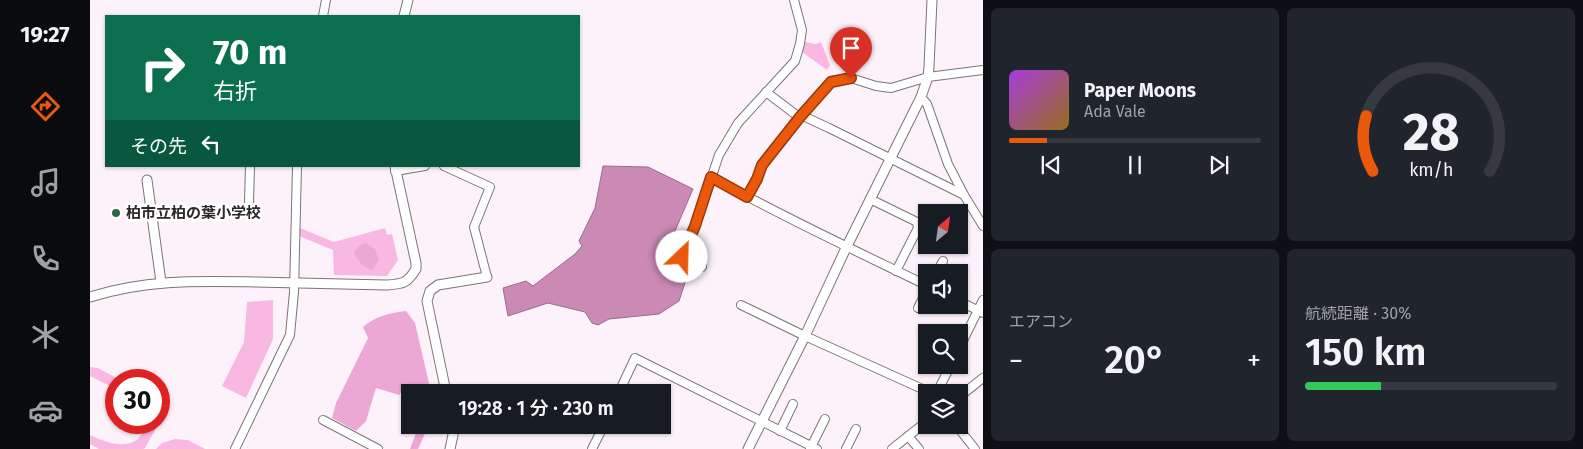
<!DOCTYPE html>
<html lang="ja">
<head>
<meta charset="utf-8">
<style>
  :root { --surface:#171b24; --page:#20242c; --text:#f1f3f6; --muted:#9ea1a6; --line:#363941; --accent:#ea580c }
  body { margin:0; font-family:"Fira Sans","Noto Sans JP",sans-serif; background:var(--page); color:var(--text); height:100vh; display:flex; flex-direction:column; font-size:19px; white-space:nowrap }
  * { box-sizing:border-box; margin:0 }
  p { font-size:16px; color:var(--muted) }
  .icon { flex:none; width:28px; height:28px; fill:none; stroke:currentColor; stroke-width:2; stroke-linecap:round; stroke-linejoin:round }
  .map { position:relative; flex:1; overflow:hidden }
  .side { display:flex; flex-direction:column; gap:8px; padding:8px; background:#0d0f14; width:600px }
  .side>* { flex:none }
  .top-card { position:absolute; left:15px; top:15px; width:475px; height:152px; border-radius:0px; box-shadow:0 1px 4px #0004; background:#0b6e4f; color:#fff; overflow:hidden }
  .needle { width:32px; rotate:29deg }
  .tools { position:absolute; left:828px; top:204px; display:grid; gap:10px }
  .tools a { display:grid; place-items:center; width:50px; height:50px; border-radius:0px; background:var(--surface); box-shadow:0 1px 4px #0004; font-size:25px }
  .speed { position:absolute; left:15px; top:369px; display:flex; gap:10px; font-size:25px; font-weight:700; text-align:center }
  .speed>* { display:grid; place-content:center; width:65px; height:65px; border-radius:50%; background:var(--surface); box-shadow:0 1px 4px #0004; line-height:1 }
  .speed .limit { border:8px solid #d22; background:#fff; color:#111 }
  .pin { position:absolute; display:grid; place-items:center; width:42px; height:42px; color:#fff; margin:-51px -21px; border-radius:50% 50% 50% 0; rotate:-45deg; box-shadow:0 0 5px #0007 }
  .pin .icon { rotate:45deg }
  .me { position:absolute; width:55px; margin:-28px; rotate:24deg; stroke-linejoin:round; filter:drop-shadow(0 0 4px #0008) }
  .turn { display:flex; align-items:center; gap:18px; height:105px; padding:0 25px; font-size:22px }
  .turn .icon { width:65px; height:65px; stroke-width:2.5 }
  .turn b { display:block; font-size:35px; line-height:42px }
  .then { display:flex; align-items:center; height:48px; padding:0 25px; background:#0003; gap:10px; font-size:19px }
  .big { font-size:38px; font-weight:600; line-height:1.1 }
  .side .widget { flex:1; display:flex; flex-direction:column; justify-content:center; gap:8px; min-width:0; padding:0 18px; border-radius:8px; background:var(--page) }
  .side .dial { align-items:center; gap:0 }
  .dial svg { height:130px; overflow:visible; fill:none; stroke:var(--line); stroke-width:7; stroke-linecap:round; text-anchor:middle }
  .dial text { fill:var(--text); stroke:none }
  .song { display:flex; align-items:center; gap:15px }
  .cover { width:60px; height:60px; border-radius:8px; background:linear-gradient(135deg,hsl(280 70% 55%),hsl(40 70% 35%)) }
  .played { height:5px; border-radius:2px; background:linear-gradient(90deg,var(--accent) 15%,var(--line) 15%) }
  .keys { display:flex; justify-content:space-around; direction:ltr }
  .heat { display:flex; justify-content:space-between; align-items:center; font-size:28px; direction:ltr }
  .charge { height:8px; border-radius:4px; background:linear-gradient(90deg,#34c759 30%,var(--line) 0) }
  .side .tiles { flex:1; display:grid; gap:8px; grid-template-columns:repeat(2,1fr) }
  .trip { position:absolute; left:311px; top:384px; width:270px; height:50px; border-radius:0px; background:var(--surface); box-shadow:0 1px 4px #0004; font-weight:600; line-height:50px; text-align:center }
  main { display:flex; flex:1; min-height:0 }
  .menu { display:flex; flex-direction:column; width:90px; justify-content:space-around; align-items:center; background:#090b0e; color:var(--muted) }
  .menu .icon { width:35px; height:35px }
  .menu .active { color:var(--accent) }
  .menu b { font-size:22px; color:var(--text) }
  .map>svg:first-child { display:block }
</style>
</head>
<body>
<main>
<nav class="menu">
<b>19:27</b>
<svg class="icon active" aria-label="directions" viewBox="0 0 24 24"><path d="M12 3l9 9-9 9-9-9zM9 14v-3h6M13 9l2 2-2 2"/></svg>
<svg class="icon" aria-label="music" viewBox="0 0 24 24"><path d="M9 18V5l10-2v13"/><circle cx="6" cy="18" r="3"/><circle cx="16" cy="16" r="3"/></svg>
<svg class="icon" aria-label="phone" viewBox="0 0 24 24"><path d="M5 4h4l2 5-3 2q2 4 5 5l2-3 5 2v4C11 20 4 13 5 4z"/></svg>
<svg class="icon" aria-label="climate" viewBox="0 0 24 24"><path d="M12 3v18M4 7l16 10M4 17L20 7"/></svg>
<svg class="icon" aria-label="car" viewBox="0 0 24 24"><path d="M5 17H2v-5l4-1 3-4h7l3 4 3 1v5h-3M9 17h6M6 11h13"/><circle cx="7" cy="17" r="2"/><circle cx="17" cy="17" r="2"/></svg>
</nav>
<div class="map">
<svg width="893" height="449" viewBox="0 0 893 449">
  <rect width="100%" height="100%" fill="#fef2fa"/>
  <g fill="#f8b8e2">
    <polygon points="715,42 726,44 731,42 740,65 737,70 712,52"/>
    <polygon points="210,228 244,242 295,228 297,235 302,234 308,260 297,276 244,275 243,250 209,236"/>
    <polygon points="183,300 183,339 156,398 132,386 154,342 157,302"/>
    <polygon points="0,367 8,368 30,380 26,380 26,389 0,376"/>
    <path d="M55,423H66L65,430L55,448L53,449H9L0,444V435C15,442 32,449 47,440C52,435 55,429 55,423Z"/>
    <polygon points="85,439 98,440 115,449 66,449 72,443"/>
  </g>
  <g fill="#eba8d4">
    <path d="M276,243L285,249L289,260L282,270C272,266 268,262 264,252L270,245Z"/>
    <path d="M316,311L325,323L341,392H323L325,386L317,384L309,395L286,388L276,421L266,431L242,418L246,403L278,338L273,327C285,316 300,313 316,311Z"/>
    <polygon points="329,425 339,425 328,449 320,449"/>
  </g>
  <polygon fill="#ca8ab4" stroke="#9a6c8b" points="513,166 558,167 603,189 570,266 597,277 589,301 569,314 519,319 508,325 502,323 495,312 458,303 418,316 413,288 436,281 443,286 485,254 492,246 489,241 505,208"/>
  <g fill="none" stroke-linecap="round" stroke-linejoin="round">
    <defs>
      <g id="minor">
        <polyline points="233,16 236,0"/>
        <polyline points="676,92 709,117"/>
        <polyline points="831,97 837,104 858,164 874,195 893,226"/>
        <polyline points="711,115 739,128 874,195"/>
        <polyline points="354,166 400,187 384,227 397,277"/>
        <polyline points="305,171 335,166"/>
        <path d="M621,177C691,216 764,250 836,285"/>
        <polyline points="657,197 667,179 672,165 709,117 741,81 761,78 786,86 801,88 838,77 893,70"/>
        <polyline points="780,199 827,222 828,228 806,271"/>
        <polyline points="159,202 160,166"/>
        <polyline points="612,267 592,257 605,226 629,155 648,123 705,61 710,44 712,30 704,0"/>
        <polyline points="847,272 853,261"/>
        <polyline points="869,301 893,313"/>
        <polyline points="651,305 715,336 839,392"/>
        <polyline points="828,308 836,292"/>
        <polyline points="869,349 893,300"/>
        <polyline points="529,392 545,358 727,449"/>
        <polyline points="847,392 861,365"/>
        <polyline points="869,397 893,378"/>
        <polyline points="233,420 288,449"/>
        <polyline points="835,424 833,419 836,413"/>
        <polyline points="866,425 885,449"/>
        <polyline points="690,431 703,404"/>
        <polyline points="818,436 829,449"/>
        <polyline points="145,449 200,335 204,292 207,166"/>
        <polyline points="502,449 514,425"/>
        <polyline points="720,449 735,419"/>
        <polyline points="756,449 766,429"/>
        <polyline points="802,449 836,422"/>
      </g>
      <g id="tertiary">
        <polyline points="314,16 318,0"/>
        <polyline points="57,180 71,282"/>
        <path d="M0,297C56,279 108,281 166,282C209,283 253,284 296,285C312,284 317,284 326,269V263L305,166"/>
        <polyline points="356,392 337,301 340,291 348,285 397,277"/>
        <polyline points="360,449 363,435 361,425"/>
        <polyline points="658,449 715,336 756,248 831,97 838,77 839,67 842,0"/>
      </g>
    </defs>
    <use href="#minor" stroke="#7d7379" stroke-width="10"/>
    <use href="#tertiary" stroke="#7d7379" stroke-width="11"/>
    <use href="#minor" stroke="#fff" stroke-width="8"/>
    <use href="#tertiary" stroke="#fff" stroke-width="9"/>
  </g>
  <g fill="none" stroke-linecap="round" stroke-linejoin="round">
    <defs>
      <polyline id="route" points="592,257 605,226 621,177 657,197 667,179 672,165 710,117 741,82 761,78"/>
    </defs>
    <use href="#route" stroke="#983908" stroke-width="12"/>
    <use href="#route" stroke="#ea580c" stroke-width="9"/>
  </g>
  <circle fill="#30654a" stroke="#fff" stroke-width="2" cx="26" cy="213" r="5"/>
  <g text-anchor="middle" stroke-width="5" stroke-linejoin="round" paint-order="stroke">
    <g font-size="15" font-weight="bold" fill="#2b272a" stroke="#fff" text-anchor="start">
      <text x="36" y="218">柏市立柏の葉小学校</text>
    </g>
  </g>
</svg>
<div class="tools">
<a><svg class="needle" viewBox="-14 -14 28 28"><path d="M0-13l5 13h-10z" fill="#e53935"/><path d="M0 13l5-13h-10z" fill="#9ea1a6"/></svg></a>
<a><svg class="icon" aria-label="sound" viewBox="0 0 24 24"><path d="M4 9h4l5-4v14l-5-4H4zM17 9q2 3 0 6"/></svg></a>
<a><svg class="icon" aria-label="search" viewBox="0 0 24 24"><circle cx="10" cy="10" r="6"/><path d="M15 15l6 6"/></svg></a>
<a><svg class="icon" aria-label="layers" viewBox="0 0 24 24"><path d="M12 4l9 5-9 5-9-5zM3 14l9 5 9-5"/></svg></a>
</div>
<div class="speed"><div class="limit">30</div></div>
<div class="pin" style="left:761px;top:78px;background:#d93025"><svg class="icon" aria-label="arrive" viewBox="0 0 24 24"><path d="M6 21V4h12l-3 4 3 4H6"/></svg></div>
<svg class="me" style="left:592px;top:257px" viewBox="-20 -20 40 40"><circle r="19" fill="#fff"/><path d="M0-13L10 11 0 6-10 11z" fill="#ea580c"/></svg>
<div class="trip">19:28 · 1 分 · 230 m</div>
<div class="top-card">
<div class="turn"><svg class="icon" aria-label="right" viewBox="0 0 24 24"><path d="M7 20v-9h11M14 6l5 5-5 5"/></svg><div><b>70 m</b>右折</div></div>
<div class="then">その先<svg class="icon" aria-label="left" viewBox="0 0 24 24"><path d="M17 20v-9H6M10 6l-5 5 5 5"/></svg></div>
</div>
</div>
<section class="side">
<div class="tiles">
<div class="widget">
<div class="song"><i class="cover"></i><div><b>Paper Moons</b><p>Ada Vale</p></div></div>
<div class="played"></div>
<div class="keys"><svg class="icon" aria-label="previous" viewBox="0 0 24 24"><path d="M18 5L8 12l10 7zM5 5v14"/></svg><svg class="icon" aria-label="pause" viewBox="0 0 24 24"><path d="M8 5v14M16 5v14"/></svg><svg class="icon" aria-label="next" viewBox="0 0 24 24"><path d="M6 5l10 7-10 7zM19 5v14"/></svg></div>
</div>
<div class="widget dial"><svg viewBox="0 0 100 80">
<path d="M14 69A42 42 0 1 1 86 69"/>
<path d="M14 69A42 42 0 0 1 10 35" stroke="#ea580c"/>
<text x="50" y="56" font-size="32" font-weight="700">28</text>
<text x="50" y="72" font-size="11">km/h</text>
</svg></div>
<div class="widget"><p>エアコン</p>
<div class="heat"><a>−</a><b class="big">20°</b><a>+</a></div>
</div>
<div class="widget"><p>航続距離 · 30%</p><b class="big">150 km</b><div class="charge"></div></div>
</div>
</section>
</main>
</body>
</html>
